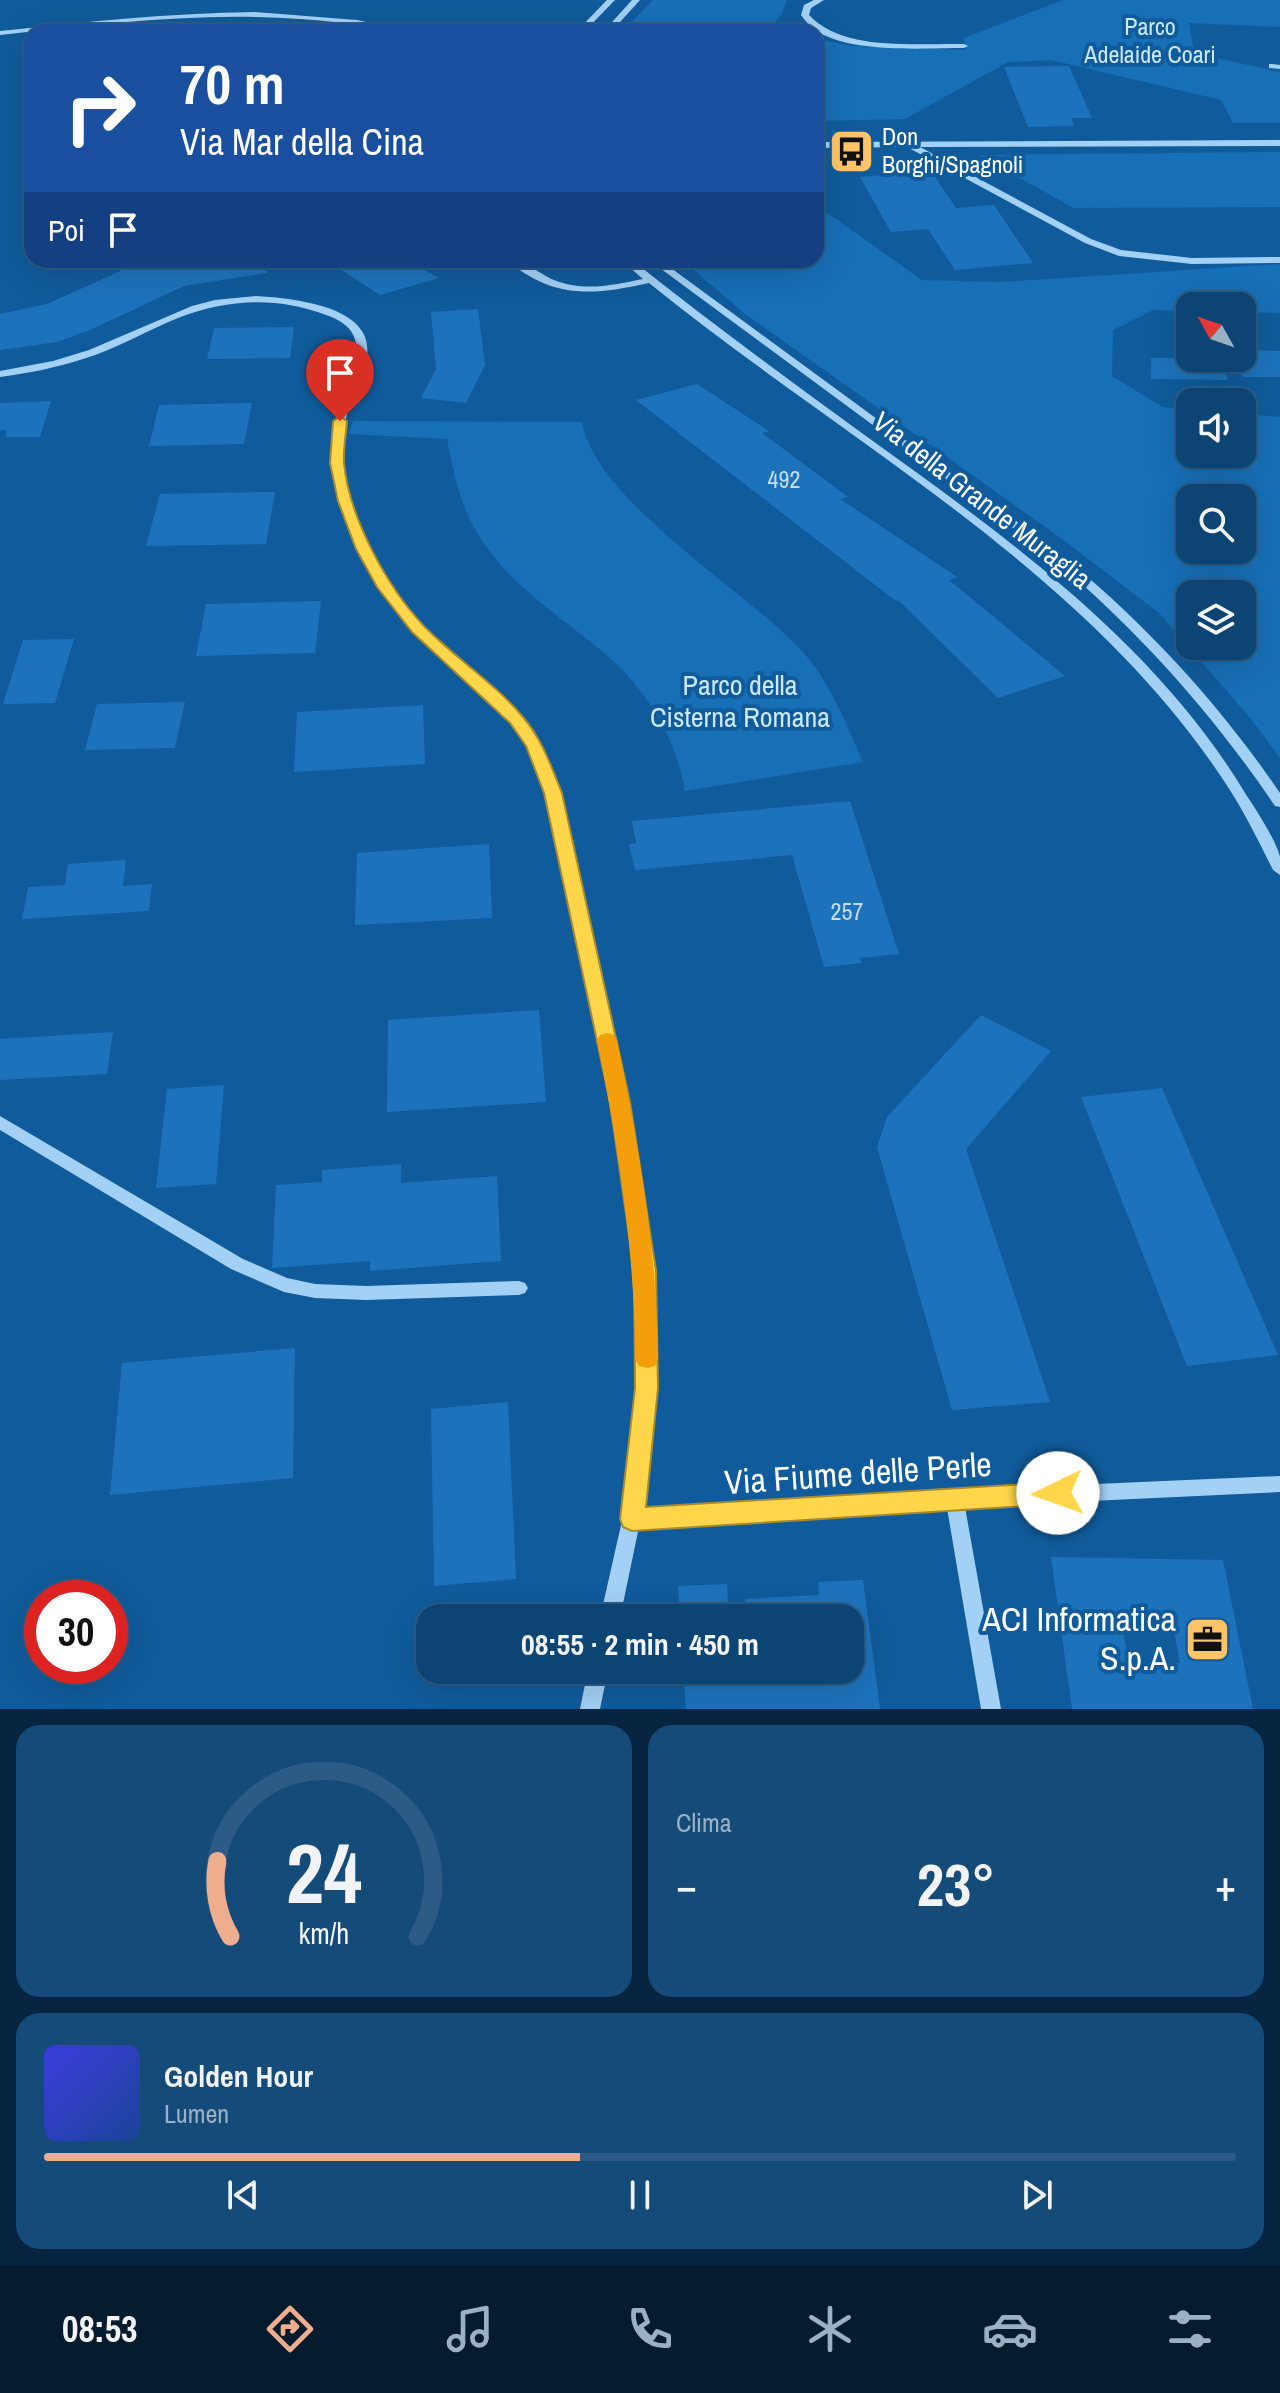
<!DOCTYPE html>
<html lang="it">
<head>
<meta charset="utf-8">
<style>
  :root { --surface:#0c4474; --page:#154b79; --text:#f1f3f6; --muted:#9ab0c5; --line:#2c5c86; --accent:#eead8d }
  body { margin:0; font-family:"Archivo Narrow",sans-serif; background:var(--page); color:var(--text); height:100vh; display:flex; flex-direction:column; font-size:30px; white-space:nowrap }
  * { box-sizing:border-box; margin:0 }
  p { font-size:26px; color:var(--muted) }
  .icon { flex:none; width:44px; height:44px; fill:none; stroke:currentColor; stroke-width:2; stroke-linecap:round; stroke-linejoin:round }
  .map { position:relative; height:1709px; overflow:hidden }
  .sheet { display:flex; flex-direction:column; gap:16px; padding:16px; background:#072540; flex:1 }
  .sheet>* { flex:none }
  .top-card { position:absolute; left:24px; top:24px; width:800px; height:244px; border-radius:24px; box-shadow:0 8px 32px #0002,0 0 0 2px var(--line); background:#1a4fa0; color:#fff; overflow:hidden }
  .needle { width:52px; rotate:310deg }
  .buttons { position:absolute; left:1176px; top:292px; display:grid; gap:16px }
  .buttons a { display:grid; place-items:center; width:80px; height:80px; border-radius:16px; background:var(--surface); box-shadow:0 8px 32px #0002,0 0 0 2px var(--line); font-size:40px }
  .speed { position:absolute; left:24px; top:1580px; display:flex; gap:16px; font-size:40px; font-weight:700; text-align:center }
  .speed>* { display:grid; place-content:center; width:104px; height:104px; border-radius:50%; background:var(--surface); box-shadow:0 8px 32px #0002,0 0 0 2px var(--line); line-height:1 }
  .speed .limit { border:12px solid #d22; background:#fff; color:#111 }
  .pin { position:absolute; display:grid; place-items:center; width:68px; height:68px; color:#fff; margin:-82px -34px; border-radius:50% 50% 50% 0; rotate:-45deg; box-shadow:0 0 8px #0007 }
  .pin .icon { rotate:45deg }
  .me { position:absolute; width:88px; margin:-44px; rotate:267deg; stroke-linejoin:round; filter:drop-shadow(0 0 6px #0008) }
  .turn { display:flex; align-items:center; gap:28px; height:168px; padding:0 24px; font-size:36px }
  .turn .icon { width:104px; height:104px; stroke-width:2.5 }
  .turn b { display:block; font-size:56px; line-height:68px }
  .then { display:flex; align-items:center; height:76px; padding:0 24px; background:#0003; gap:16px; font-size:30px }
  .big { font-size:60px; font-weight:700; line-height:1.1 }
  .sheet .card { flex:1; display:flex; flex-direction:column; justify-content:center; gap:12px; min-width:0; padding:0 28px; border-radius:24px; background:var(--page) }
  .sheet .dial { align-items:center; gap:0 }
  .dial svg { height:208px; overflow:visible; fill:none; stroke:var(--line); stroke-width:7; stroke-linecap:round; text-anchor:middle }
  .dial text { fill:var(--text); stroke:none }
  .song { display:flex; align-items:center; gap:24px }
  .cover { width:96px; height:96px; border-radius:12px; background:linear-gradient(135deg,hsl(240 70% 55%),hsl(220 70% 35%)) }
  .played { height:8px; border-radius:4px; background:linear-gradient(90deg,var(--accent) 45%,var(--line) 45%) }
  .keys { display:flex; justify-content:space-around; direction:ltr }
  .heat { display:flex; justify-content:space-between; align-items:center; font-size:44px; direction:ltr }
  .sheet .tiles { flex:1; display:grid; gap:16px; grid-template-columns:1fr 1fr }
  .card:last-child { grid-column:span 2 }
  .trip { position:absolute; left:416px; top:1604px; width:448px; height:80px; border-radius:24px; background:var(--surface); box-shadow:0 8px 32px #0002,0 0 0 2px var(--line); font-weight:700; line-height:80px; text-align:center }
  .tabs { display:flex; height:128px; justify-content:space-around; align-items:center; background:#051b2e; color:var(--muted) }
  .tabs .icon { width:56px; height:56px }
  .tabs .on { color:var(--accent) }
  .tabs b { font-size:36px; color:var(--text) }
  .map>svg:first-child { display:block }
</style>
</head>
<body>
<div class="map">
<svg width="1280" height="1709" viewBox="0 0 1280 1709">
  <rect width="100%" height="100%" fill="#105b9b"/>
  <g fill="#176fb6" fill-rule="evenodd">
    <polygon points="653,0 787,0 781,15 773,25 792,32 621,32"/>
    <polygon points="1063,0 1280,0 1280,27 1189,23 1194,53 1280,72 1280,123 1233,123 1221,100 1051,60 1008,62 905,119 816,121 816,39 852,46 966,50 964,38"/>
    <polygon points="1280,152 1280,207 1074,208 978,155"/>
    <path d="M816,205L922,280L999,282L1280,264V313L1242,312V306H1190V311L1153,310L1113,330L1112,376L1162,407L1190,410V454H1242V414L1280,417V758L1251,719L1159,613L1058,536L744,313L682,260H816ZM1242,498V550H1190V498ZM1242,594V646H1190V594Z"/>
    <path d="M353,421L582,422C596,501 745,590 801,650C830,681 846,724 863,762L685,791C677,738 644,686 603,652C560,616 515,589 483,542C461,510 454,476 447,439L349,434Z"/>
  </g>
  <g fill="#1d73bb" fill-rule="evenodd">
    <polygon points="1069,66 1092,118 1071,118 1074,126 1028,127 1004,67"/>
    <polygon points="931,171 956,208 994,205 1033,263 955,270 928,229 891,232 860,177"/>
    <polygon points="153,260 266,260 267,273 184,286 90,330 57,342 0,350 0,314 47,304 138,263"/>
    <polygon points="326,260 407,260 439,278 380,295"/>
    <polygon points="478,309 485,365 466,403 421,398 436,369 431,312"/>
    <polygon points="294,327 290,358 207,359 214,328"/>
    <polygon points="1242,350 1280,351 1280,377 1242,377"/>
    <polygon points="1151,358 1221,358 1228,380 1151,379"/>
    <polygon points="697,384 769,431 762,433 848,497 840,499 957,577 949,580 1065,676 998,698 898,600 896,601 636,400"/>
    <polygon points="51,401 40,437 6,437 6,430 0,430 0,403"/>
    <polygon points="252,403 244,444 149,446 159,405"/>
    <polygon points="275,492 266,544 146,546 160,494"/>
    <polygon points="321,601 315,653 196,656 206,604"/>
    <polygon points="74,639 55,703 3,704 23,640"/>
    <polygon points="185,702 175,748 85,750 97,704"/>
    <polygon points="423,705 425,764 294,772 297,712"/>
    <polygon points="850,801 899,954 860,958 862,963 824,967 792,855 635,870 629,844 636,843 632,821"/>
    <polygon points="489,844 492,918 355,925 357,853"/>
    <polygon points="126,860 123,886 152,884 149,911 22,919 28,887 65,885 68,864"/>
    <polygon points="539,1010 546,1102 387,1112 388,1020"/>
    <polygon points="981,1015 1051,1051 966,1149 1050,1402 952,1410 877,1147 887,1117"/>
    <polygon points="113,1032 107,1074 0,1080 0,1039"/>
    <polygon points="224,1085 216,1184 156,1188 167,1089"/>
    <polygon points="1162,1088 1278,1355 1187,1366 1081,1097"/>
    <polygon points="401,1164 401,1183 497,1176 501,1261 370,1271 370,1261 272,1268 276,1185 322,1182 322,1170"/>
    <polygon points="295,1348 293,1478 110,1495 122,1363"/>
    <polygon points="508,1402 516,1579 434,1586 431,1409"/>
    <path d="M1051,1557L1223,1560L1253,1709H1072ZM1120,1615H1171L1180,1663H1129Z"/>
    <polygon points="863,1580 880,1709 686,1709 683,1670 850,1670 850,1618 746,1618 745,1599 819,1595 818,1582"/>
    <polygon points="727,1584 729,1618 680,1618 678,1586"/>
  </g>
  <g fill="none" stroke-linecap="round" stroke-linejoin="round">
    <g fill="#a3d0f5" fill-rule="evenodd">
      <polygon points="607,0 615,0 584,32 576,32"/>
      <polygon points="632,0 640,0 611,32 603,32"/>
      <path d="M814,0H824L811,8L809,15C843,52 917,43 964,44L968,46L964,48C924,48 847,54 814,29C809,26 805,20 801,15L804,5Z"/>
      <path d="M255,12L357,20L411,32C392,32 375,27 356,25C324,20 291,18 258,17C172,15 85,26 0,35V31C85,22 170,13 255,12Z"/>
      <polygon points="1272,64 1280,65 1280,69 1269,68 1269,64"/>
      <polygon points="1280,140 1280,146 920,147 1091,239 1121,250 1192,258 1280,257 1280,263 1192,264 1119,256 1085,243 907,147 816,148 816,142"/>
      <path d="M507,260C525,260 538,273 554,280C584,292 613,285 643,279L621,260H632C706,319 782,375 859,431C1001,533 1154,641 1245,793C1255,808 1276,840 1280,857C1280,862 1280,869 1280,875L1273,870C1257,838 1241,805 1220,775C1079,565 841,439 649,283C594,295 553,300 507,260Z"/>
      <path d="M649,260H660L1053,548C1141,619 1216,699 1280,793V807L1275,806C1210,710 1135,627 1045,552Z"/>
      <path d="M256,296C289,298 374,305 367,355C363,381 347,403 344,430C341,463 348,495 359,525C373,560 393,596 419,623C457,663 506,690 537,737C548,754 554,774 560,793L628,1102L654,1270L656,1353L651,1443L643,1510L1005,1488L1280,1476V1492L965,1507L1001,1709H981L947,1508L639,1527L620,1618H600L628,1494L638,1353L636,1270L612,1102L546,793C540,774 535,754 523,737C498,700 460,675 427,645C402,621 382,593 365,563C340,514 323,459 339,405C344,388 354,372 356,354C359,332 344,321 326,315C278,296 225,299 178,318C146,331 116,349 83,359C56,368 28,373 0,377V371L53,361L89,350L192,306L215,300Z"/>
      <polygon points="0,1116 243,1259 287,1278 315,1284 366,1286 519,1281 525,1283 528,1288 525,1293 519,1295 366,1300 315,1298 284,1292 231,1269 0,1130"/>
      <polygon points="588,1670 608,1670 600,1709 580,1709"/>
    </g>
  </g>
  <path fill="#ffd54a" stroke="#a68a30" stroke-width="2" d="M340,416L347,421C346,434 343,450 344,463C349,517 387,587 424,626C455,658 495,683 523,717C542,739 551,766 562,793L630,1102L656,1270L658,1388L646,1507L1058,1482L1067,1486L1070,1493L1067,1501L1058,1504L632,1531L623,1527L620,1519L635,1388L634,1270L610,1102L544,793L526,746L510,723L412,632L377,587L356,549L338,501L330,463L333,421Z"/>
  <path fill="#f59e0b" d="M607,1033L614,1035L617,1040C639,1146 657,1250 658,1359L655,1366L647,1368L639,1366L635,1359C635,1250 618,1146 597,1040L600,1035Z"/>
  <defs>
    <symbol id="bus-square" viewBox="-11 -11 22 22"><rect x="-9" y="-9" width="18" height="18" rx="4" fill="#ffc467" stroke="#105b9b"/><path d="M-5-6H5V4H4V6H2V4H-2V6H-4V4H-5ZM-3.5-4V0h7V-4ZM-3.5 1.2v1.5H-2V1.2ZM2 1.2v1.5H3.5V1.2Z" fill="#111"/></symbol>
    <symbol id="office-square" viewBox="-11 -11 22 22"><rect x="-9" y="-9" width="18" height="18" rx="4" fill="#ffc467" stroke="#105b9b"/><path d="M-6-3h4V-5.5h4V-3h4V5H-6ZM-1-4.5V-3h2v-1.5ZM-6 0V1H6V0Z" fill="#111"/></symbol>
  </defs>
  <g fill-rule="evenodd">
    <use href="#bus-square" x="826" y="126" width="51" height="51"/>
    <use href="#office-square" x="1182" y="1614" width="51" height="51"/>
  </g>
  <g text-anchor="middle" stroke-width="8" stroke-linejoin="round" paint-order="stroke">
    <g font-size="24" fill="#cce8fe" stroke="#105b9b">
      <text x="1150" y="35">Parco<tspan x="1150" dy="28">Adelaide Coari</tspan></text>
    </g>
    <g font-size="24" fill="#fff" stroke="#105b9b" text-anchor="start">
      <text x="882" y="145">Don<tspan x="882" dy="28">Borghi/Spagnoli</tspan></text>
    </g>
    <g font-size="24" fill="#c6dcee">
      <text x="784" y="488">492</text>
      <text x="847" y="920">257</text>
    </g>
    <g font-size="28" fill="#fff" stroke="#105b9b">
      <text transform="translate(982 500) rotate(38)" y="10">Via della Grande Muraglia</text>
    </g>
    <g font-size="28" fill="#cce8fe" stroke="#105b9b">
      <text x="740" y="695">Parco della<tspan x="740" dy="32">Cisterna Romana</tspan></text>
    </g>
    <g font-size="34" fill="#fff" stroke="#105b9b">
      <text transform="translate(858 1473) rotate(-4)" y="12">Via Fiume delle Perle</text>
    </g>
    <g font-size="34" fill="#fff" stroke="#105b9b" text-anchor="end">
      <text x="1176" y="1631">ACI Informatica<tspan x="1176" dy="39">S.p.A.</tspan></text>
    </g>
  </g>
</svg>
<div class="buttons">
<a><svg class="needle" viewBox="-14 -14 28 28"><path d="M0-13l5 13h-10z" fill="#e53935"/><path d="M0 13l5-13h-10z" fill="#9ab0c5"/></svg></a>
<a><svg class="icon" aria-label="sound" viewBox="0 0 24 24"><path d="M4 9h4l5-4v14l-5-4H4zM17 9q2 3 0 6"/></svg></a>
<a><svg class="icon" aria-label="search" viewBox="0 0 24 24"><circle cx="10" cy="10" r="6"/><path d="M15 15l6 6"/></svg></a>
<a><svg class="icon" aria-label="layers" viewBox="0 0 24 24"><path d="M12 4l9 5-9 5-9-5zM3 14l9 5 9-5"/></svg></a>
</div>
<div class="speed"><div class="limit">30</div></div>
<div class="pin" style="left:340px;top:421px;background:#d93025"><svg class="icon" aria-label="arrive" viewBox="0 0 24 24"><path d="M6 21V4h12l-3 4 3 4H6"/></svg></div>
<svg class="me" style="left:1058px;top:1493px" viewBox="-20 -20 40 40"><circle r="19" fill="#fff"/><path d="M0-13L10 11 0 6-10 11z" fill="#ffd54a"/></svg>
<div class="trip">08:55 · 2 min · 450 m</div>
<div class="top-card">
<div class="turn"><svg class="icon" aria-label="right" viewBox="0 0 24 24"><path d="M7 20v-9h11M14 6l5 5-5 5"/></svg><div><b>70 m</b>Via Mar della Cina</div></div>
<div class="then">Poi<svg class="icon" aria-label="arrive" viewBox="0 0 24 24"><path d="M6 21V4h12l-3 4 3 4H6"/></svg></div>
</div>
</div>
<section class="sheet">
<div class="tiles">
<div class="card dial"><svg viewBox="0 0 100 80">
<path d="M14 69A42 42 0 1 1 86 69"/>
<path d="M14 69A42 42 0 0 1 9 40" stroke="#eead8d"/>
<text x="50" y="56" font-size="32" font-weight="700">24</text>
<text x="50" y="72" font-size="11">km/h</text>
</svg></div>
<div class="card"><p>Clima</p>
<div class="heat"><a>−</a><b class="big">23°</b><a>+</a></div>
</div>
<div class="card">
<div class="song"><i class="cover"></i><div><b>Golden Hour</b><p>Lumen</p></div></div>
<div class="played"></div>
<div class="keys"><svg class="icon" aria-label="previous" viewBox="0 0 24 24"><path d="M18 5L8 12l10 7zM5 5v14"/></svg><svg class="icon" aria-label="pause" viewBox="0 0 24 24"><path d="M8 5v14M16 5v14"/></svg><svg class="icon" aria-label="next" viewBox="0 0 24 24"><path d="M6 5l10 7-10 7zM19 5v14"/></svg></div>
</div>
</div>
</section>
<nav class="tabs">
<b>08:53</b>
<svg class="icon on" aria-label="directions" viewBox="0 0 24 24"><path d="M12 3l9 9-9 9-9-9zM9 14v-3h6M13 9l2 2-2 2"/></svg>
<svg class="icon" aria-label="music" viewBox="0 0 24 24"><path d="M9 18V5l10-2v13"/><circle cx="6" cy="18" r="3"/><circle cx="16" cy="16" r="3"/></svg>
<svg class="icon" aria-label="phone" viewBox="0 0 24 24"><path d="M5 4h4l2 5-3 2q2 4 5 5l2-3 5 2v4C11 20 4 13 5 4z"/></svg>
<svg class="icon" aria-label="climate" viewBox="0 0 24 24"><path d="M12 3v18M4 7l16 10M4 17L20 7"/></svg>
<svg class="icon" aria-label="car" viewBox="0 0 24 24"><path d="M5 17H2v-5l4-1 3-4h7l3 4 3 1v5h-3M9 17h6M6 11h13"/><circle cx="7" cy="17" r="2"/><circle cx="17" cy="17" r="2"/></svg>
<svg class="icon" aria-label="filters" viewBox="0 0 24 24"><path d="M4 7h16M4 17h16"/><circle cx="9" cy="7" r="2"/><circle cx="15" cy="17" r="2"/></svg>
</nav>
</body>
</html>
